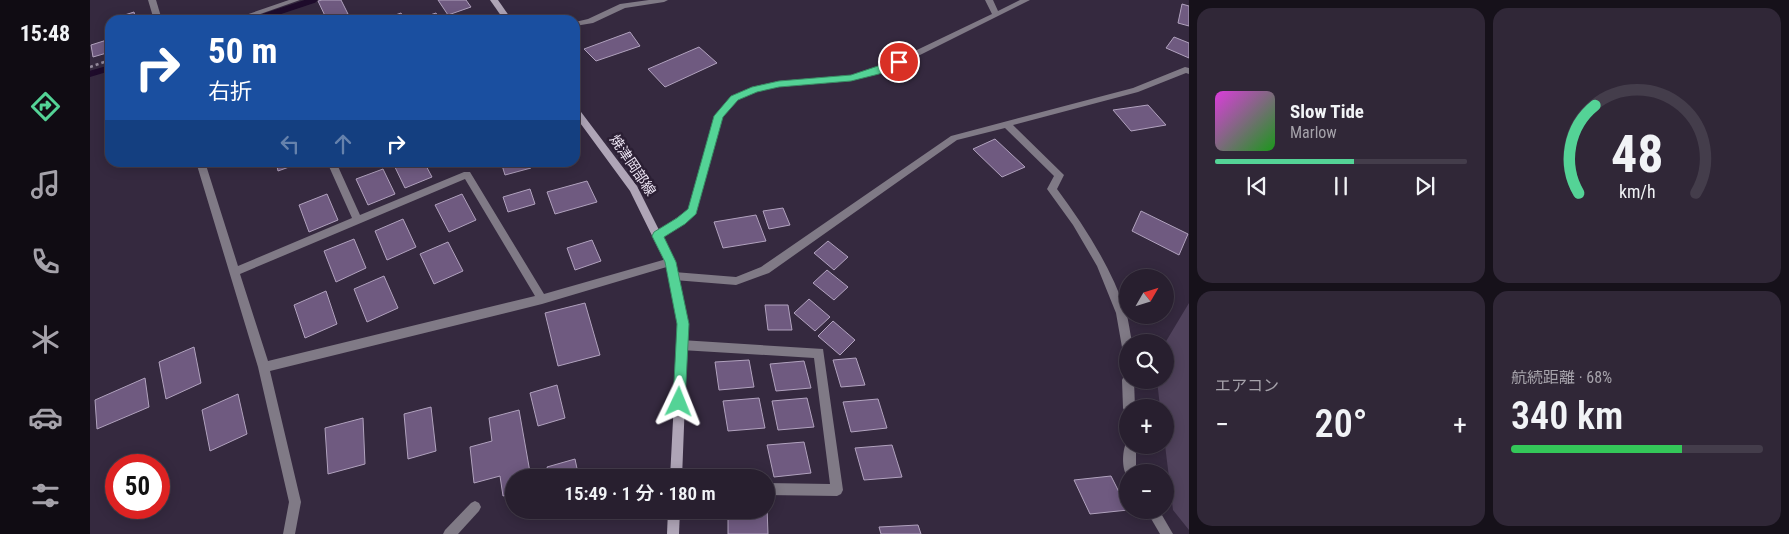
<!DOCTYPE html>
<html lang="ja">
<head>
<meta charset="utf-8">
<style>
  :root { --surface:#281f2f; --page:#302737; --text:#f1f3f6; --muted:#a5a2aa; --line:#443d4b; --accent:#54d396 }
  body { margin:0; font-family:"Roboto Condensed","Noto Sans JP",sans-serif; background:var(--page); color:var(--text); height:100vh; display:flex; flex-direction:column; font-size:19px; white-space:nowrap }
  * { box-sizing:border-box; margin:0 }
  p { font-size:16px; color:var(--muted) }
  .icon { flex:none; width:28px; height:28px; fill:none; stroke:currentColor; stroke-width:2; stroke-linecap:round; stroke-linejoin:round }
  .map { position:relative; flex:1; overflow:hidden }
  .side { display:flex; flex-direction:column; gap:8px; padding:8px; background:#16111a; width:600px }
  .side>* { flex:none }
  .hud { position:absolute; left:15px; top:15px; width:475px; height:152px; border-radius:15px; box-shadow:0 2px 12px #0003,0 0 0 1px var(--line); background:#1a4fa0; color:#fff; overflow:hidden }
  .needle { width:32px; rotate:51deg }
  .fabs { position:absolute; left:1029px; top:269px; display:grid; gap:10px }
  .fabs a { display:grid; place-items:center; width:55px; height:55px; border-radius:50%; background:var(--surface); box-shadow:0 2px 12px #0003,0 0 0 1px var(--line); font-size:25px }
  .speed { position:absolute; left:15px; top:454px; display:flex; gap:10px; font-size:25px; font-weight:700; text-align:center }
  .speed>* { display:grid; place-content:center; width:65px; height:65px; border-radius:50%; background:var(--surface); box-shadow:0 2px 12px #0003,0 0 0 1px var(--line); line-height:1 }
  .speed .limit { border:8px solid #d22; background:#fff; color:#111 }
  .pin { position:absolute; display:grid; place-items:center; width:42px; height:42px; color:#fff; margin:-21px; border:2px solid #fff; border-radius:50%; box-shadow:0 1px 5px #0007 }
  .me { position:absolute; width:55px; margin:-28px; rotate:2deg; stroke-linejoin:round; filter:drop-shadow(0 0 4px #0008) }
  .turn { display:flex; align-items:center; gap:18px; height:105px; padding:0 20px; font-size:22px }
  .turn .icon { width:65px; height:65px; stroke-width:2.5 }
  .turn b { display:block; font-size:35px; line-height:42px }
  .lanes { display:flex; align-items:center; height:48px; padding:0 20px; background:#0003; justify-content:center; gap:25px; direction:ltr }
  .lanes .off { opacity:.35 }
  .big { font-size:38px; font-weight:600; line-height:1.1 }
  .side .tile { flex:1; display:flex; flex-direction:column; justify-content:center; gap:8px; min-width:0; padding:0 18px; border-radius:15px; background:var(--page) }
  .side .dial { align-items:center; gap:0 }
  .dial svg { height:130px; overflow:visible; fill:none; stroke:var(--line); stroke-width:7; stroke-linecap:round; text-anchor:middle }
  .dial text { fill:var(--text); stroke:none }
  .song { display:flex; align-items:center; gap:15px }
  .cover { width:60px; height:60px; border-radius:8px; background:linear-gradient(135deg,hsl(300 70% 55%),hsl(120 70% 35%)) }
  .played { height:5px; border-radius:2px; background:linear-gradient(90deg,var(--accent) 55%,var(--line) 55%) }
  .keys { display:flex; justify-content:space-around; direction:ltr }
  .heat { display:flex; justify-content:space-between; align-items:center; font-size:28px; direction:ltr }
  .charge { height:8px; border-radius:4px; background:linear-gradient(90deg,#34c759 68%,var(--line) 0) }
  .side .tiles { flex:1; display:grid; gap:8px; grid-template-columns:repeat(2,1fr) }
  .trip { position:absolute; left:415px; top:469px; width:270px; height:50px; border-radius:25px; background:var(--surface); box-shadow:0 2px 12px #0003,0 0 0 1px var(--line); font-weight:600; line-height:50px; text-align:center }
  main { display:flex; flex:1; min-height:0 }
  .dock { display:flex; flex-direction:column; width:90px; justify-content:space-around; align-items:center; background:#100c13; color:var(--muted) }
  .dock .icon { width:35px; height:35px }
  .dock .current { color:var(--accent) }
  .dock b { font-size:22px; color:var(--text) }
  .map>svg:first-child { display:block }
</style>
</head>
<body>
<main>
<nav class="dock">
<b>15:48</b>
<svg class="icon current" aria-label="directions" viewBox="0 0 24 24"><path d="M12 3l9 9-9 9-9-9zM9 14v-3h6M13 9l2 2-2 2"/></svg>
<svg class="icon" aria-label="music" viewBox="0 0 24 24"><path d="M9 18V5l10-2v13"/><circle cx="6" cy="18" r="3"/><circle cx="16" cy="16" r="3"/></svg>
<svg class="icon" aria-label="phone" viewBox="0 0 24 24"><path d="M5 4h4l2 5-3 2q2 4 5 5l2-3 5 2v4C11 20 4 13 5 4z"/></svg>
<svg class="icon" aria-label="climate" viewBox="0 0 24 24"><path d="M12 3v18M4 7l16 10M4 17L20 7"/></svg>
<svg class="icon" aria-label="car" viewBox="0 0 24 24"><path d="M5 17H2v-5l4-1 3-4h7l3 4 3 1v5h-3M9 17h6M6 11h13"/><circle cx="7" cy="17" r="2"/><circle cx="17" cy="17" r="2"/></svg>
<svg class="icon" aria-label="filters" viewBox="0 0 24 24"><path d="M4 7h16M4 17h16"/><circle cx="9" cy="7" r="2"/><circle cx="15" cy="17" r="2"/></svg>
</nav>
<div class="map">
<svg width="1099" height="534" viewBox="0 0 1099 534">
  <rect width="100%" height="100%" fill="#35293f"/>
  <polygon fill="#50425c" points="1099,303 1099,530 1083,510 1075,445 1075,408 1070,407 1067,380 1075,380 1075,343"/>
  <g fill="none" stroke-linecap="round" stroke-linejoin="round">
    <g stroke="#1e0b2b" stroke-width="6">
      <polyline points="164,20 224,0"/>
      <polyline points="0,74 20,68"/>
    </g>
  </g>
  <g fill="#6f5a80" stroke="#b1a2be">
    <polygon points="232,0 251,0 258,14 237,20 228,1"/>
    <polygon points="348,0 376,0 381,7 358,15"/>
    <polygon points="1092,4 1099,6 1099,26 1088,23"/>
    <polygon points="44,12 46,20 22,20 22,19"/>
    <polygon points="311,13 315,20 291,20"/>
    <polygon points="346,13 350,20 328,19"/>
    <polygon points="540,32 550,46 506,61 494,49"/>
    <polygon points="1084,37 1099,43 1099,58 1076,48"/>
    <polygon points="20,39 20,52 3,57 1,45"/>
    <polygon points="609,47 627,63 575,87 558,69"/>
    <polygon points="1058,105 1076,125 1041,131 1023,110"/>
    <polygon points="905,139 935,167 912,177 883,149"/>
    <polygon points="186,162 213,162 188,171"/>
    <polygon points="334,162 342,177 315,188 303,163"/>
    <polygon points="411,162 439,162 441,168 415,175"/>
    <polygon points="293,169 305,194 278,205 266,179"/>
    <polygon points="497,181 507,202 465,214 457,192"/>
    <polygon points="440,189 445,204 418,212 413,197"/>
    <polygon points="237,194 248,220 219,232 209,205"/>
    <polygon points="372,194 386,220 359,232 345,205"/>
    <polygon points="693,208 700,225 679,229 673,211"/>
    <polygon points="1051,211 1098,234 1089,255 1042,231"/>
    <polygon points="666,215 676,241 633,248 624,222"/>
    <polygon points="313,219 326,247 297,260 285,231"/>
    <polygon points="264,239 276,268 246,282 234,251"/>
    <polygon points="502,240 511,261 485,270 477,248"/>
    <polygon points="738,241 758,257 744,270 724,253"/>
    <polygon points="358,242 373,271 344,284 330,254"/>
    <polygon points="737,270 758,287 744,300 723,283"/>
    <polygon points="294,276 308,308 277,322 264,289"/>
    <polygon points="236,291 247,324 215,338 204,305"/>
    <polygon points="719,299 740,317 725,331 704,313"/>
    <polygon points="495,303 510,355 468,366 455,313"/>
    <polygon points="675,305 698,305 702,330 678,330"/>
    <polygon points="743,321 765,340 750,355 728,336"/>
    <polygon points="104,347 111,383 76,399 69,362"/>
    <polygon points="766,358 775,385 751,387 743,360"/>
    <polygon points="659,360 664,387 629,390 625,362"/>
    <polygon points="714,361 721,388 686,391 680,364"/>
    <polygon points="55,378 59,407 7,429 5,400"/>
    <polygon points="467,385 475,418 448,426 440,393"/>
    <polygon points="148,394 157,434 120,451 112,410"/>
    <polygon points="669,398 675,428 638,431 633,401"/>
    <polygon points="717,398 724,427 688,430 682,401"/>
    <polygon points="788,399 797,428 761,432 753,402"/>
    <polygon points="341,407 346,451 318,459 314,414"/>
    <polygon points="429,410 441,478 424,478 424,493 413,496 410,476 384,483 380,447 402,441 399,418"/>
    <polygon points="273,418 275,464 238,474 235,428"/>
    <polygon points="714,442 721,473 684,477 677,445"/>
    <polygon points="802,445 812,477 774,480 765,448"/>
    <polygon points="485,459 489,478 460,478 457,467"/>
    <polygon points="1021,476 1038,510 1000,514 984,480"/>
    <polygon points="677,506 678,534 638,534 638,510 676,510"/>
    <polygon points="828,525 831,534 791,534 789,527"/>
  </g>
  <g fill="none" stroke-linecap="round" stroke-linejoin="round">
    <polyline stroke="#93899b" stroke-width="2.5" stroke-dasharray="3 3" stroke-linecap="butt" points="0,67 20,60"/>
    <g fill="#807a86" fill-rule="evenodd">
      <polygon points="58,0 66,0 72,20 64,20"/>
      <polygon points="199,0 210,0 153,20 141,20"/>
      <polygon points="559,0 578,0 574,2 535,8 503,23 485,26 485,22 498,19 530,4"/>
      <polygon points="895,0 903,0 908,11 930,0 940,0 812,64 789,73 761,81 689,87 667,91 648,100 632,117 606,214 571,239 565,239 563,236 565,233 599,209 624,116 642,96 662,87 689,81 761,75 783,69 806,60 902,14"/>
      <path d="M415,14L419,16C414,21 406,20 399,20Z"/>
      <path d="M1095,67L1099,68V74L1096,73L1048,92L923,125L974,175L967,189C995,227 1021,267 1036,312C1039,322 1040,333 1042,342H1038V358L1034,357L1033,353L1026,313L1007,266L983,225L957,189L964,176L915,128L867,140L679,273L646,285L584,280L580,279L579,276L580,273L584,272L646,277L671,267L861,136L1043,88Z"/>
      <path d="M106,162H115L148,266L262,218L237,162H246L270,215L374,172H380L454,294L580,258L584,259L585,262L584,265L580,266L452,304L180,371L211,502L205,534H193L199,502L168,367ZM375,179L445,296L178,361L150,274Z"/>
      <polygon points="591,340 733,349 753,490 751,494 747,496 676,495 676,483 740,484 724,358 591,350 587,348 586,345 587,342"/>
      <polygon points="1038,375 1038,380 1044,380 1045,408 1038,408 1038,413 1035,412 1033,408 1032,380 1034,376"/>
      <path d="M1038,440V445H1046V472H1038V477C1031,470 1032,447 1038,440Z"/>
      <polygon points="385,501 389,503 391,507 389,511 368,534 353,534 355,530 381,503"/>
      <polygon points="1056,510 1069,510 1083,534 1070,534"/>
    </g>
    <g fill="#afa5b7" fill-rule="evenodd">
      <polygon points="400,0 408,0 422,20 414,20"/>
      <polygon points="485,107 488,108 547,186 585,262 598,324 592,478 580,478 588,324 575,262 540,191 485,116"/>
      <polygon points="578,510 590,510 589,534 577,534"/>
    </g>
  </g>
  <polygon fill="#54d396" stroke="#378962" points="809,59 814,62 813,64 789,74 761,81 689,87 667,92 648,100 633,117 606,214 595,224 574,237 586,262 599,324 595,402 594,406 589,408 584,406 583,402 587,324 575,262 562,236 564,232 587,218 598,209 624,116 641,96 662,87 689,81 761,75"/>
  <g text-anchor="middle" stroke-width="5" stroke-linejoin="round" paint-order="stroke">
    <g font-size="14" fill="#eee6f5" stroke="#2b1f34">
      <text transform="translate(543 165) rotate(56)" y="5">焼津岡部線</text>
    </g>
  </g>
</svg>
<div class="fabs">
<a><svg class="needle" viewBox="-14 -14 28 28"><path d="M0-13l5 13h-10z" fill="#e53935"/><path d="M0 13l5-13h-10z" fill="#a5a2aa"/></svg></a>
<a><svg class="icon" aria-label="search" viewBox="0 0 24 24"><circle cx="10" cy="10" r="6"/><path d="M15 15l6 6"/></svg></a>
<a>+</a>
<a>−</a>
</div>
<div class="speed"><div class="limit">50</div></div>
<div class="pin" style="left:809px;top:62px;background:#d93025"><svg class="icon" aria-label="arrive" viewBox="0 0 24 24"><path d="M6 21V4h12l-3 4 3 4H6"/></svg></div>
<svg class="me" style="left:589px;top:402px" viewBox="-20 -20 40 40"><path d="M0-17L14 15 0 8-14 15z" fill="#54d396" stroke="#fff" stroke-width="4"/></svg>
<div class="trip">15:49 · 1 分 · 180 m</div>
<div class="hud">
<div class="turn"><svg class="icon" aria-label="right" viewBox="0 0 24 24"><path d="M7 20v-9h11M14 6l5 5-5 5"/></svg><div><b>50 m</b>右折</div></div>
<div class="lanes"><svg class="icon off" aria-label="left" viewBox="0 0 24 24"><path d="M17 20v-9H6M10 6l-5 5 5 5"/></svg><svg class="icon off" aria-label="ahead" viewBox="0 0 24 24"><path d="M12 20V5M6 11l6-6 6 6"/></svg><svg class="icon" aria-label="right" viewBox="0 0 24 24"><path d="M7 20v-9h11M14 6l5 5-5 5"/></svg></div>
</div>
</div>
<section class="side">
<div class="tiles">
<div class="tile">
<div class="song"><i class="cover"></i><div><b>Slow Tide</b><p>Marlow</p></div></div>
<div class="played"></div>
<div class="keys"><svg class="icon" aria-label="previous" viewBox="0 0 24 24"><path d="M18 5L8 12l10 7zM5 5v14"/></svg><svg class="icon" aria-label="pause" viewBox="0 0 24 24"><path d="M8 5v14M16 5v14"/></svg><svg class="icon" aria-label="next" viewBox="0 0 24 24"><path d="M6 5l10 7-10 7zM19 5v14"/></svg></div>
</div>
<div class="tile dial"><svg viewBox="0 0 100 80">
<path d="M14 69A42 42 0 1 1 86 69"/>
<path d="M14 69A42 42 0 0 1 24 15" stroke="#54d396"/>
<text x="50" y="56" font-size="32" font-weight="700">48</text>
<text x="50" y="72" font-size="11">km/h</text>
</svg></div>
<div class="tile"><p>エアコン</p>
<div class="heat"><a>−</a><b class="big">20°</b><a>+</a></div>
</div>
<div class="tile"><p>航続距離 · 68%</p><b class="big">340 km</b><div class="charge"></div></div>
</div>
</section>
</main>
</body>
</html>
